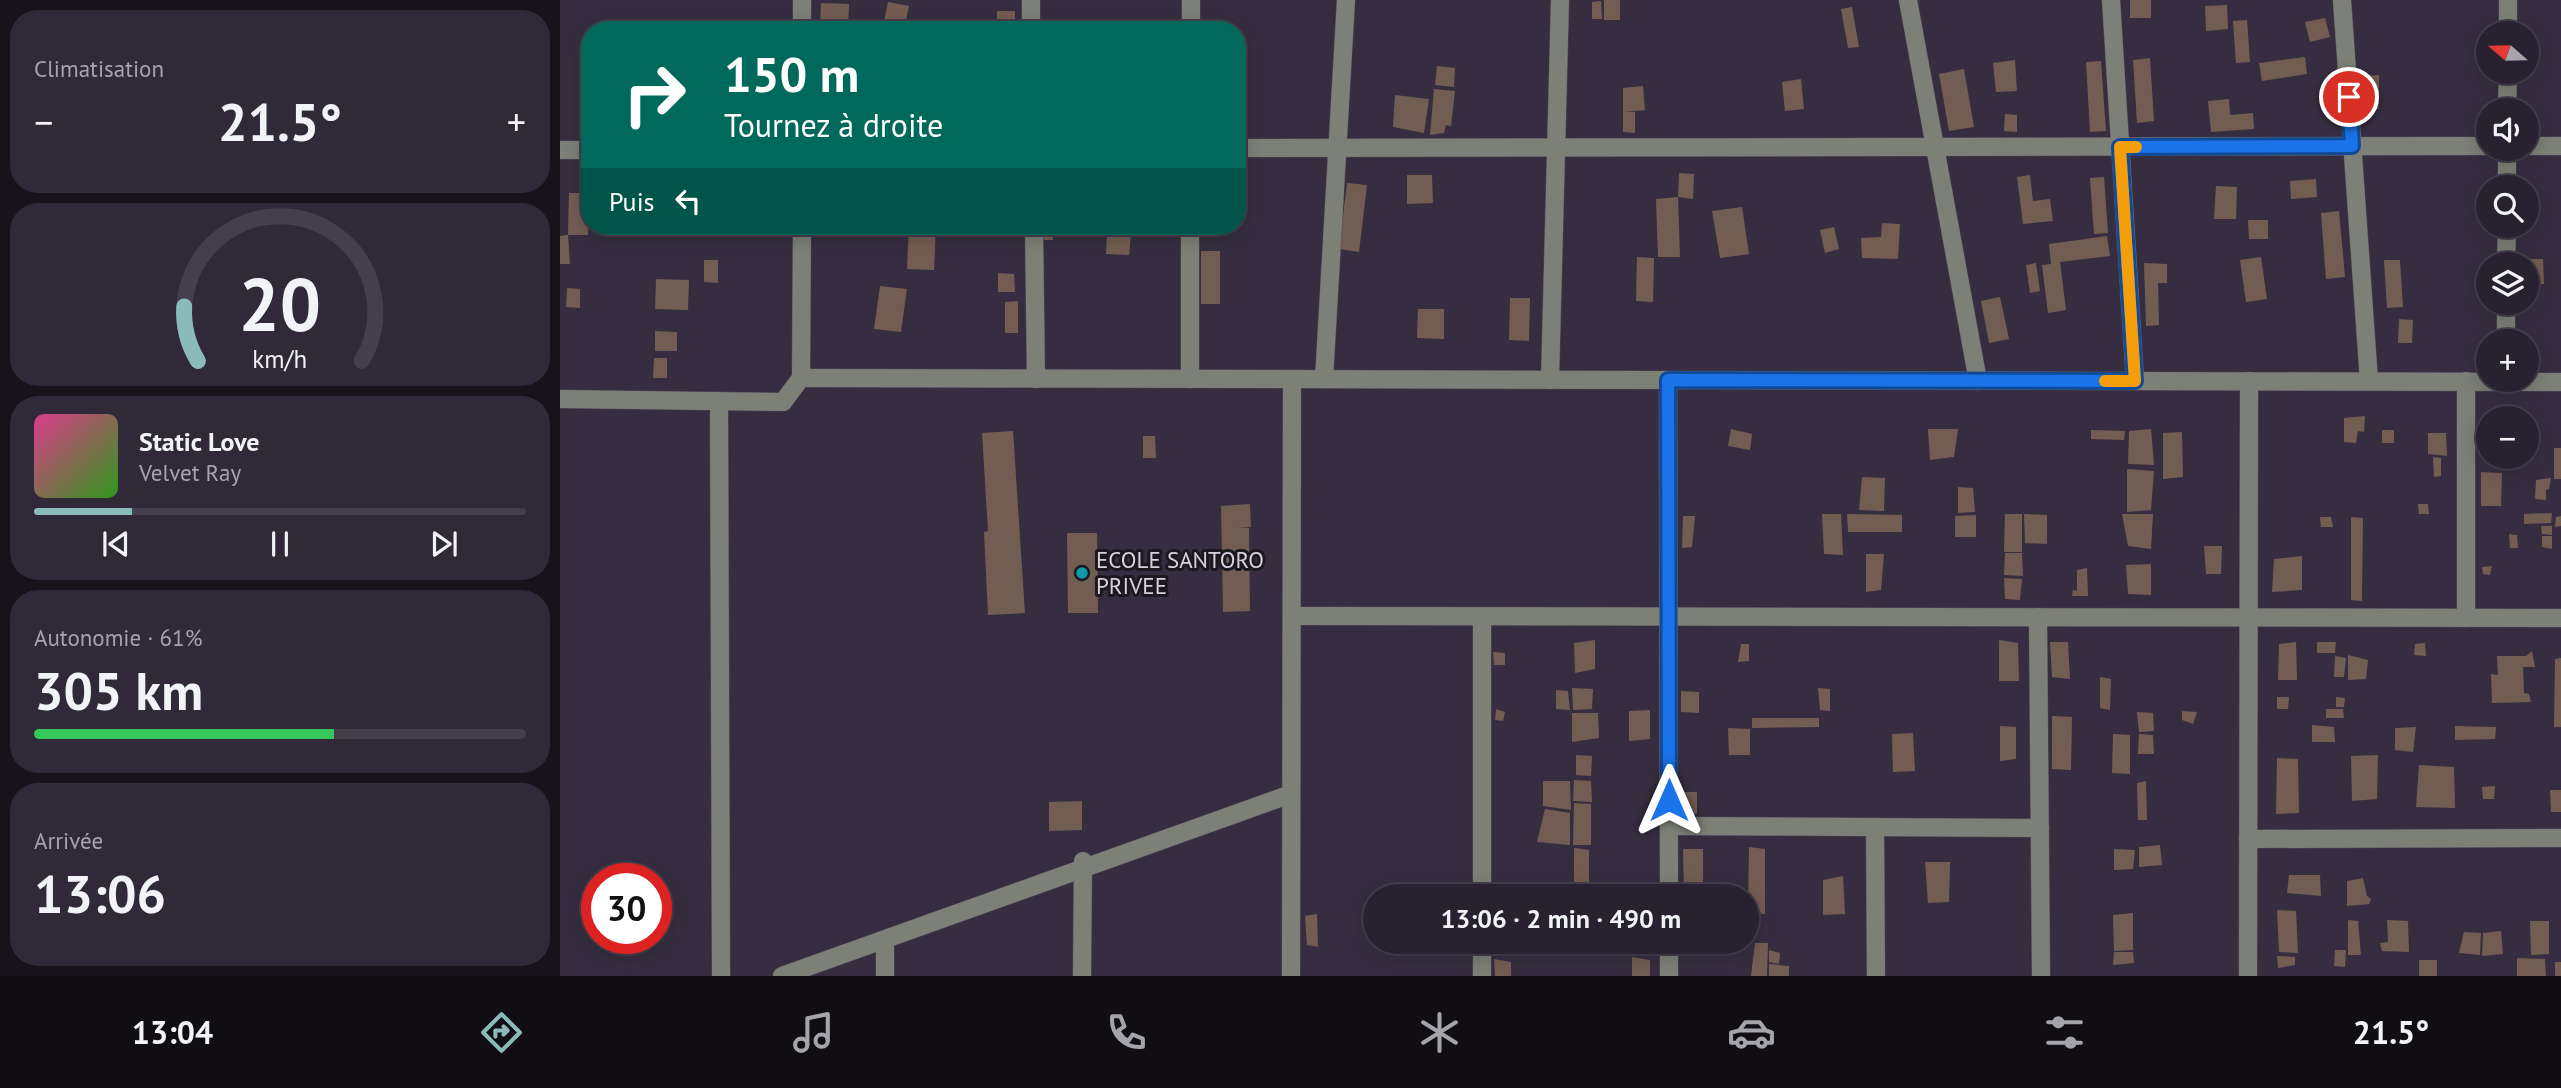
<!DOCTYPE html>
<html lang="fr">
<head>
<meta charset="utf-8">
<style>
  :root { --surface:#282230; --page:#302a38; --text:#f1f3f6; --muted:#a5a4ab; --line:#443f4c; --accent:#8bbbb9 }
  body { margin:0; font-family:"PT Sans",sans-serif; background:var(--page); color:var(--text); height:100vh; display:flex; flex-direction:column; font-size:26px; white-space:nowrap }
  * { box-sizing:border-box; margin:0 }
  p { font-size:23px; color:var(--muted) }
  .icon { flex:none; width:38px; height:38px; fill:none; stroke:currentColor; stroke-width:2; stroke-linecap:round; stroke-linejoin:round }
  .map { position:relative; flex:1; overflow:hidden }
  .drawer { display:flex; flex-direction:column; gap:10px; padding:10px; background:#16131a; width:560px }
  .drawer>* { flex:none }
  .hud { position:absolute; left:21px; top:21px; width:665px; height:214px; border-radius:28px; box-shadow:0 4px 18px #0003,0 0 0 2px var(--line); background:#00695c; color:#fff; overflow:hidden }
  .needle { width:46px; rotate:290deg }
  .fabs { position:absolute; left:1916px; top:21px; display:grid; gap:14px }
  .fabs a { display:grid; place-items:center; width:63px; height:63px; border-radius:50%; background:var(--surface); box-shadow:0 4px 18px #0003,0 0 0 2px var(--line); font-size:35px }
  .speed { position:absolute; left:21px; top:863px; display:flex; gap:14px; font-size:35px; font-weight:700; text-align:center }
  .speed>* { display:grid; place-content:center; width:91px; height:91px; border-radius:50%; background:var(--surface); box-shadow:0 4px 18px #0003,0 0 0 2px var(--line); line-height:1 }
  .speed .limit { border:10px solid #d22; background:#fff; color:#111 }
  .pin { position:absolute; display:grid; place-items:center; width:60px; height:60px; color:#fff; margin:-30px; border:4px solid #fff; border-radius:50%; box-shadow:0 2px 7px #0007 }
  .me { position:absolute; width:77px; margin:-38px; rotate:0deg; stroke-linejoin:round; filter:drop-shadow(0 0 5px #0008) }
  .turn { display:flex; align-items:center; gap:24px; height:147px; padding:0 28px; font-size:32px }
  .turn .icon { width:91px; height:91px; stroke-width:2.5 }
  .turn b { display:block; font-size:49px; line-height:60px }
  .then { display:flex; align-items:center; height:66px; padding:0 28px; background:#0003; gap:14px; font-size:26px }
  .big { font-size:52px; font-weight:700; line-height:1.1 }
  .drawer .widget { flex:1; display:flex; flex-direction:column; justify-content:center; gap:10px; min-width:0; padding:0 24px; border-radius:28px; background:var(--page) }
  .drawer .dial { align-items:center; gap:0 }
  .dial svg { height:182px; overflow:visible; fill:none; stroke:var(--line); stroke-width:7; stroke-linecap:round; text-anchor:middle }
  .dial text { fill:var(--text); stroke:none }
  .song { display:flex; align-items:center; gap:21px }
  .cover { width:84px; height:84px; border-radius:10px; background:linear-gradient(135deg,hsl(330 70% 55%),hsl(110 70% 35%)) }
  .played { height:7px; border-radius:4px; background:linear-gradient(90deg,var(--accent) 20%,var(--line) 20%) }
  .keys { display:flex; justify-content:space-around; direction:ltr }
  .heat { display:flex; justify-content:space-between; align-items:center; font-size:38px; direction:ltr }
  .charge { height:10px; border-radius:5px; background:linear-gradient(90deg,#34c759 61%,var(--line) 0) }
  .trip { position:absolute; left:803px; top:884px; width:396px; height:70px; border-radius:35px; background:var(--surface); box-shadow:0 4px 18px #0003,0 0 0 2px var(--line); font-weight:700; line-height:70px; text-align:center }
  .tab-bar { display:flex; height:112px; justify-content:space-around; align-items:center; background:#100e13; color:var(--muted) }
  .tab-bar .icon { width:49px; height:49px }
  .tab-bar .current { color:var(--accent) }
  .tab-bar b { font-size:32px; color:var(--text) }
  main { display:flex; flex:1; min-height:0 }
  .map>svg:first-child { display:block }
</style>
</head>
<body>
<main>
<section class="drawer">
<div class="widget"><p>Climatisation</p>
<div class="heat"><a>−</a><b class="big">21.5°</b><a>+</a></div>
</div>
<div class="widget dial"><svg viewBox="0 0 100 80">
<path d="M14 69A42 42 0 1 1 86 69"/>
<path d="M14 69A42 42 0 0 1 8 45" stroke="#8bbbb9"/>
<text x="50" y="56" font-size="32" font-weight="700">20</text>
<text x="50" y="72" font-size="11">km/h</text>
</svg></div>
<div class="widget">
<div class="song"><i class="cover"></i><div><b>Static Love</b><p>Velvet Ray</p></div></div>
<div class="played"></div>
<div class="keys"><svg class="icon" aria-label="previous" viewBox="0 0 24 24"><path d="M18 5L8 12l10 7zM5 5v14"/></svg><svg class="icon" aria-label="pause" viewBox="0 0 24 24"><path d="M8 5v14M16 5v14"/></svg><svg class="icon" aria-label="next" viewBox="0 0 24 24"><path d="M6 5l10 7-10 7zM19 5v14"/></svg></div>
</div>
<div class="widget"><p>Autonomie · 61%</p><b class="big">305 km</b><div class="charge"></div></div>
<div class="widget"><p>Arrivée</p><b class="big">13:06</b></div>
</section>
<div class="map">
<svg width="2001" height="976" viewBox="0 0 2001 976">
  <rect width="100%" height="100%" fill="#362e40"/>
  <g fill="#725d52">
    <rect x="1044" y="0" width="16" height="20"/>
    <rect x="1570" y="0" width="21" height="18"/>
    <polygon points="1041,1 1042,19 1032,19 1032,2"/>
    <polygon points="328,2 349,6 345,25 324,21"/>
    <polygon points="261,3 289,4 288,29 260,28"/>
    <polygon points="1667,5 1668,29 1646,31 1645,6"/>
    <polygon points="1292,7 1299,47 1288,48 1281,9"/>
    <rect x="437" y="11" width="18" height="19"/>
    <polygon points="1765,18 1770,37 1750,42 1745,22"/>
    <polygon points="1687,20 1690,62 1676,63 1673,21"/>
    <polygon points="1745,57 1747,74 1702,81 1699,63"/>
    <polygon points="1590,58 1594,121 1577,123 1573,60"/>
    <polygon points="1455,60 1457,91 1436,92 1433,63"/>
    <polygon points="1541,61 1546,131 1530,132 1526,62"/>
    <polygon points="877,66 895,68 894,87 875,85"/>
    <polygon points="1404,69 1414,127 1389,131 1379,74"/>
    <polygon points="1819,75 1819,109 1807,109 1806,76"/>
    <polygon points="1241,79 1244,109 1225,111 1222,82"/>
    <polygon points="1083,86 1085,110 1065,112 1075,112 1075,133 1063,132 1063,88"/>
    <polygon points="874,89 895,91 891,126 886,125 884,133 870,135"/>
    <polygon points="835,95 869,99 864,133 833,127"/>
    <polygon points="1669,99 1670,115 1693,113 1694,129 1651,132 1648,101"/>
    <polygon points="1445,114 1457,115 1457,132 1444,131"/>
    <polygon points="1119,173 1134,174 1133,199 1118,197"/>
    <polygon points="847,175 872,175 873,203 847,204"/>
    <polygon points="1470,175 1473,201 1490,199 1493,221 1463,224 1457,177"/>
    <polygon points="1544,177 1548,233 1534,234 1530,178"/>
    <polygon points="1756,179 1757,197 1731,199 1730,181"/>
    <polygon points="787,183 807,185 799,252 779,249"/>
    <polygon points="1656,186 1677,187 1676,219 1654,219"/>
    <polygon points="9,193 29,193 28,235 8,235"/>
    <polygon points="1118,197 1120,257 1098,257 1096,199"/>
    <polygon points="1182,207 1189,254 1160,258 1152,211"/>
    <polygon points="1779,211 1785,277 1766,279 1761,213"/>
    <polygon points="1688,220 1708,220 1708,239 1689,239"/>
    <polygon points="1322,223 1340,224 1338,259 1302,258 1301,238 1321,237"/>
    <polygon points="96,226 115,226 115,237 96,236"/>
    <polygon points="349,226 376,226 374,270 347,269"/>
    <polygon points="482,226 493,226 493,240 481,240"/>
    <polygon points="1274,227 1279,249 1265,253 1260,230"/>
    <polygon points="547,233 571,234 569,255 546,254"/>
    <polygon points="8,235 10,264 0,264 0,236"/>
    <polygon points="1547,236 1550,256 1500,262 1506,310 1488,313 1482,265 1491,264 1489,244"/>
    <rect x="641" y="251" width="19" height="53"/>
    <polygon points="1077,257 1094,258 1093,302 1076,301"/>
    <polygon points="1701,257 1707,299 1686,302 1680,260"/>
    <polygon points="1970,259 1983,259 1984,284 1971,285"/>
    <polygon points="144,260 158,260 158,283 144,282"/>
    <polygon points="1824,260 1840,260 1843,307 1827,308"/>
    <polygon points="1476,263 1480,291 1470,293 1466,265"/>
    <polygon points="1584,263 1607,264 1607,283 1598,283 1599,325 1586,326"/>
    <polygon points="438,273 454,274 455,292 438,292"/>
    <polygon points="96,279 129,280 128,310 95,309"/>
    <polygon points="320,286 347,289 341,332 314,329"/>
    <polygon points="7,288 20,289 20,308 6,307"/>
    <polygon points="1440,297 1449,339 1429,343 1421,301"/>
    <polygon points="950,298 970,298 969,341 949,340"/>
    <polygon points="458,301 458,333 445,333 445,302"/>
    <polygon points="858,309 884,309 884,339 857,338"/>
    <polygon points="1839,319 1853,320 1852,343 1838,343"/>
    <polygon points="95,331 117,332 117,351 95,351"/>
    <polygon points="94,358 107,358 107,378 93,378"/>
    <polygon points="1805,416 1804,432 1798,431 1796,443 1784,442 1784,418"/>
    <polygon points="1171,429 1192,434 1190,450 1168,446"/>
    <polygon points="1368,429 1398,429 1394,457 1370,460"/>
    <polygon points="1591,429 1594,465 1568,464 1569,431"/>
    <polygon points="1531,430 1565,431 1564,440 1531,439"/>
    <rect x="1822" y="430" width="12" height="13"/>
    <polygon points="453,431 465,613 428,615 424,532 428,531 422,433"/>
    <polygon points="1622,432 1623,477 1603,479 1603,433"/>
    <polygon points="1868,433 1886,433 1887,456 1868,454"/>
    <polygon points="583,436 595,436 596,458 583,458"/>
    <rect x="1994" y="448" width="7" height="31"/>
    <polygon points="1873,457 1881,458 1881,476 1874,477"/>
    <polygon points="1567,469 1594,471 1591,510 1567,512"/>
    <polygon points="1921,472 1942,473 1941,506 1921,506"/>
    <polygon points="1302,477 1325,478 1324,511 1299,510"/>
    <polygon points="1991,478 1989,489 1986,490 1986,500 1975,499 1976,480"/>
    <polygon points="1398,487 1413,488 1415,512 1398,513"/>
    <polygon points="690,504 691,527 678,528 689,528 690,611 663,612 661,506"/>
    <polygon points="1858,504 1868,504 1869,514 1859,514"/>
    <polygon points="1992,513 1991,523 1964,524 1964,514"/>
    <polygon points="1262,514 1281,514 1283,555 1264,554"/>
    <polygon points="1287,514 1342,515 1342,532 1288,532"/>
    <polygon points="1445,514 1462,514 1462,552 1444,552"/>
    <polygon points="1464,514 1487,515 1487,544 1465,543"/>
    <polygon points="1562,514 1593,514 1591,549 1568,546"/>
    <polygon points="1416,515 1416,537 1395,537 1395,516"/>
    <polygon points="1123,516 1135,516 1132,547 1122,548"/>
    <polygon points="2001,516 2001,526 1995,527 1996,517"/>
    <polygon points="1760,517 1771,517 1773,527 1761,527"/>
    <polygon points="1791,517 1803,518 1802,601 1791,600"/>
    <polygon points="1981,526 1992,526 1992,535 1982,534"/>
    <polygon points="507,533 537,533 538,613 508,613"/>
    <polygon points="1949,534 1957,535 1958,548 1950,548"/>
    <polygon points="1982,536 1992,536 1992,549 1982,547"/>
    <polygon points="1644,546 1662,546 1661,574 1646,574"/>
    <polygon points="1445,553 1462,553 1463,576 1444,575"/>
    <polygon points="1306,554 1324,554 1321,590 1306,592"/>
    <polygon points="1742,556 1742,590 1712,592 1714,559"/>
    <polygon points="1591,564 1591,595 1568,594 1566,565"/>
    <polygon points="1932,566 1930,575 1923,574 1922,567"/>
    <polygon points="1527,568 1528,596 1512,596 1513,590 1517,591 1517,570"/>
    <polygon points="1444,578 1462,579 1460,600 1445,599"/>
    <polygon points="1035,640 1035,669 1015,673 1014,643"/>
    <polygon points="1439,640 1458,643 1459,681 1439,681"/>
    <polygon points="1490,642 1508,642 1510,679 1492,677"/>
    <polygon points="1736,642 1737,680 1718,680 1719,644"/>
    <polygon points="1757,642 1776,642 1775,653 1757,653"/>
    <polygon points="1865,643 1866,656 1854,655 1855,644"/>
    <polygon points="1181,644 1189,644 1189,661 1178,662"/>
    <polygon points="1972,651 1975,667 1963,667 1964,693 1969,694 1971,702 1932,703 1931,674 1938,675 1937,656 1966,656"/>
    <polygon points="933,652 945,653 945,665 934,665"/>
    <polygon points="1788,655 1808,660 1806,679 1788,680"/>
    <polygon points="1775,656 1786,658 1784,677 1774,677"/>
    <polygon points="2001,658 2001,727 1994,727 1995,659"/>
    <polygon points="1540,677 1551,679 1550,710 1540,708"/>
    <polygon points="1012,688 1033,689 1032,709 1013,710"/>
    <polygon points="1258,688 1270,689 1270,711 1260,710"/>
    <polygon points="996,690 1008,691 1010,710 996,709"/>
    <polygon points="1121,691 1139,692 1139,713 1121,712"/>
    <polygon points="1717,697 1729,697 1728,709 1717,709"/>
    <polygon points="1776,697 1785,698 1784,707 1776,707"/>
    <polygon points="936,709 945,712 943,721 935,720"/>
    <polygon points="1766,709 1783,709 1784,718 1766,718"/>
    <polygon points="1090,710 1090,739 1069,741 1069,711"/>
    <polygon points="1622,711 1637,712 1633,724 1622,720"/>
    <polygon points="1577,712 1593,713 1594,731 1579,732"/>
    <polygon points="1012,713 1038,713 1039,738 1012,742"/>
    <polygon points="1492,716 1512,717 1511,770 1492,769"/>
    <polygon points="1192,718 1259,718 1259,727 1192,728"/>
    <polygon points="1752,725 1774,727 1775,742 1752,742"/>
    <polygon points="1440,726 1456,727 1456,759 1440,761"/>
    <polygon points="1895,726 1936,727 1935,739 1895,740"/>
    <polygon points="1856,727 1853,752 1835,750 1835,728"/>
    <polygon points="1168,728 1190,729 1190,755 1169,755"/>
    <polygon points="1353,733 1355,771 1333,772 1332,734"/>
    <polygon points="1553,734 1570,735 1570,774 1552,773"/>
    <polygon points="1579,734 1593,735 1594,754 1578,754"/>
    <polygon points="1016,755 1032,756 1031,776 1016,775"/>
    <polygon points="1818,755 1817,799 1792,801 1791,756"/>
    <polygon points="1717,758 1738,759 1739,813 1716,814"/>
    <polygon points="1859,765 1894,767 1895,808 1856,807"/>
    <polygon points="1014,780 1031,781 1032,802 1013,801"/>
    <polygon points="983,781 1010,781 1011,810 983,806"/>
    <polygon points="1586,781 1587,820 1578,820 1577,783"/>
    <polygon points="1935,786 1934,799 1923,799 1922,787"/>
    <polygon points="1990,790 2001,790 2001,812 1991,812"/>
    <polygon points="1121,792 1137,792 1137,814 1121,813"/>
    <polygon points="522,801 522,830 489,831 489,802"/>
    <polygon points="1014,803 1031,804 1031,845 1013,845"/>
    <polygon points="985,809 1010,813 1010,845 977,842"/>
    <polygon points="1600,845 1602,865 1579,867 1579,847"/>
    <polygon points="1189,847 1205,849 1205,914 1188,913"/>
    <polygon points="1014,848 1029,850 1029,896 1014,896"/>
    <polygon points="1123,849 1143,849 1143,896 1124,896"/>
    <polygon points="1554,849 1575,850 1573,869 1554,870"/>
    <polygon points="1365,862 1390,862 1389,902 1368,903"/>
    <polygon points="1729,875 1760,875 1761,896 1727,893"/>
    <polygon points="1283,876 1285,914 1263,915 1263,880"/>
    <polygon points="1803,878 1807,896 1811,899 1809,904 1787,906 1787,881"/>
    <polygon points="1717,910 1736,911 1738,953 1719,952"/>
    <polygon points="1573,913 1573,950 1554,951 1553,915"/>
    <polygon points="757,914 758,947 747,945 745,916"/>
    <polygon points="1788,920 1798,921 1801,955 1788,955"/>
    <polygon points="1827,920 1848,921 1849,952 1822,951 1820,943 1828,942"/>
    <polygon points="1970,921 1989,921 1989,954 1971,955"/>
    <polygon points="1941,931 1943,954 1922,956 1923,933"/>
    <polygon points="1904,932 1921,933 1920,955 1899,953"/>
    <rect x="1124" y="942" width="10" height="11"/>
    <polygon points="1195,943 1208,943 1207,976 1191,976"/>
    <polygon points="1209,950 1220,953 1219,964 1209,962"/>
    <polygon points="1775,950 1786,950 1785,967 1774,966"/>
    <polygon points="1554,952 1573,952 1574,963 1553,965"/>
    <polygon points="1717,956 1735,957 1735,965 1718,968"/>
    <polygon points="1072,957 1090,960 1090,976 1072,976"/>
    <polygon points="1957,958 1985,959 1986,976 1957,976"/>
    <polygon points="934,959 951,962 951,976 935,976"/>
    <rect x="1859" y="960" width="18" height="16"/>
    <rect x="1995" y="962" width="6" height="14"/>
    <polygon points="1209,964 1229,966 1229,976 1209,976"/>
  </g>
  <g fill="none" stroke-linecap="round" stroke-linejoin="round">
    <defs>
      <g id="minor">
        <polyline points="471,0 471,30"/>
        <polyline points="1348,0 1418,381"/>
        <polyline points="1551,0 1575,381"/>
        <polyline points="1782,0 1809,381"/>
        <polyline points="242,30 242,0"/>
        <polyline points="631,30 631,0"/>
        <polyline points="1948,33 1948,0"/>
        <polyline points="1947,110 1948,72"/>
        <polyline points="1967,146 2001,146"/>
        <polyline points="677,148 1928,146"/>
        <polyline points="0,150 30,150"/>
        <polyline points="1947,187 1947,149"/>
        <polyline points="474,226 476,379"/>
        <polyline points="1946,264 1947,226"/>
        <polyline points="1946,341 1946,303"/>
        <polyline points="241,378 2001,382"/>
        <polyline points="630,379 630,226"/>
        <polyline points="764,379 786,0"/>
        <polyline points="990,380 1000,0"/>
        <polyline points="1108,380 1109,896"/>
        <polyline points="1906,381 1906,618"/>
        <polyline points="0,399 223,402 241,378 242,226"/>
        <polyline points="159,401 161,976"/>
        <polyline points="732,616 2001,618"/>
        <polyline points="922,617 922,896"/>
        <polyline points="1478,617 1481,976"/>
        <polyline points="1109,826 1480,828"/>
        <polyline points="1315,827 1316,976"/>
        <polyline points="1688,839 2001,838"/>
        <polyline points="922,942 922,976"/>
        <polyline points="222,976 731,794"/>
        <polyline points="325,976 325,940"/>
        <polyline points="522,976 523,861"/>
        <polyline points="731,976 732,379"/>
        <polyline points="1109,976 1109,942"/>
        <polyline points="1688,976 1689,381"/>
      </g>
    </defs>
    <use href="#minor" stroke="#534b5c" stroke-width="19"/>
    <use href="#minor" stroke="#7d8077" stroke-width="18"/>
  </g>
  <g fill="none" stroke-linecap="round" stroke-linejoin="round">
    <defs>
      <polyline id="route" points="1109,800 1108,380 1575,381 1560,147 1792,146 1789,97"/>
    </defs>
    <use href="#route" stroke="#114b97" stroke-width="18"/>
    <use href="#route" stroke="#1a73e8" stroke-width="12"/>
    <polyline stroke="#f59e0b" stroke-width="12" points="1545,381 1575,381 1560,147 1576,147"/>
  </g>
  <circle fill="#0f9aa8" stroke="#1c1820" stroke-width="2.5" cx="522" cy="573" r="7"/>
  <g text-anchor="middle" stroke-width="6" stroke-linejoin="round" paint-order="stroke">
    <g font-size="23" fill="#d6d1dd" stroke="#1c1820" text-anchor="start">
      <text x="536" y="568">ECOLE SANTORO<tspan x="536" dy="26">PRIVEE</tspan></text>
    </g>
  </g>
</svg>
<div class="fabs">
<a><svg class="needle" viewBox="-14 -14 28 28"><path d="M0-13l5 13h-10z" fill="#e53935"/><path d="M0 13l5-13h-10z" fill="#a5a4ab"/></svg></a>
<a><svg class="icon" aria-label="sound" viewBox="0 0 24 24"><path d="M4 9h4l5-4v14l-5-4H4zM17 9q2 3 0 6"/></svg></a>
<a><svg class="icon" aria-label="search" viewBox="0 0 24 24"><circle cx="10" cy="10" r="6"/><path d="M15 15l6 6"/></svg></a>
<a><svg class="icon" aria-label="layers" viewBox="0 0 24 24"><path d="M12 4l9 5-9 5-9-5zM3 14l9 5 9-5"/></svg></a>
<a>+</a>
<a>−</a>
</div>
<div class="speed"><div class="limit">30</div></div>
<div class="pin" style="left:1789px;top:97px;background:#d93025"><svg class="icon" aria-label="arrive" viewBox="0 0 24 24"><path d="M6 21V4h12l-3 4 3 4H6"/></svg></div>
<svg class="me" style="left:1109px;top:800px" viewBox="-20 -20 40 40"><path d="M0-17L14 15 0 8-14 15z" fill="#1a73e8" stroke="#fff" stroke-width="4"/></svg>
<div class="trip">13:06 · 2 min · 490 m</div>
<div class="hud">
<div class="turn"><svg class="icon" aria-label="right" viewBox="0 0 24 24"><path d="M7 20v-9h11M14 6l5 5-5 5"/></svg><div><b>150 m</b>Tournez à droite</div></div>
<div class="then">Puis<svg class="icon" aria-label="left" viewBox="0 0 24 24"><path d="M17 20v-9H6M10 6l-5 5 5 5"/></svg></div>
</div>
</div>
</main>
<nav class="tab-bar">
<b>13:04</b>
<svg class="icon current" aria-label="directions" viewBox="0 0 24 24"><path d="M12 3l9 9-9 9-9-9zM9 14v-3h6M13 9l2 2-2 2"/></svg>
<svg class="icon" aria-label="music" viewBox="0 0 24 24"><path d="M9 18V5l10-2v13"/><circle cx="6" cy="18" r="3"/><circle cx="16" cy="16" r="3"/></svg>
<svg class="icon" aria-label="phone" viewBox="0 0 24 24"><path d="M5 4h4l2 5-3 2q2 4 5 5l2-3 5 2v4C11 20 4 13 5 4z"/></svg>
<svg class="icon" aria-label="climate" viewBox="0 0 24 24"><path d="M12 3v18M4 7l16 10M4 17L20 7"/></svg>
<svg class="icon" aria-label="car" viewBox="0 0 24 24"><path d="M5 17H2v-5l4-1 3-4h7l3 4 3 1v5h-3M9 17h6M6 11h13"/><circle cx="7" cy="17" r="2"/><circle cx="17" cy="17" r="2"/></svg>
<svg class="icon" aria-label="filters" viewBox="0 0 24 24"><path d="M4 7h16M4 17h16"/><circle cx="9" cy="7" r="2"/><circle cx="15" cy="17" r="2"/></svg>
<b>21.5°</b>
</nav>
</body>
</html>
